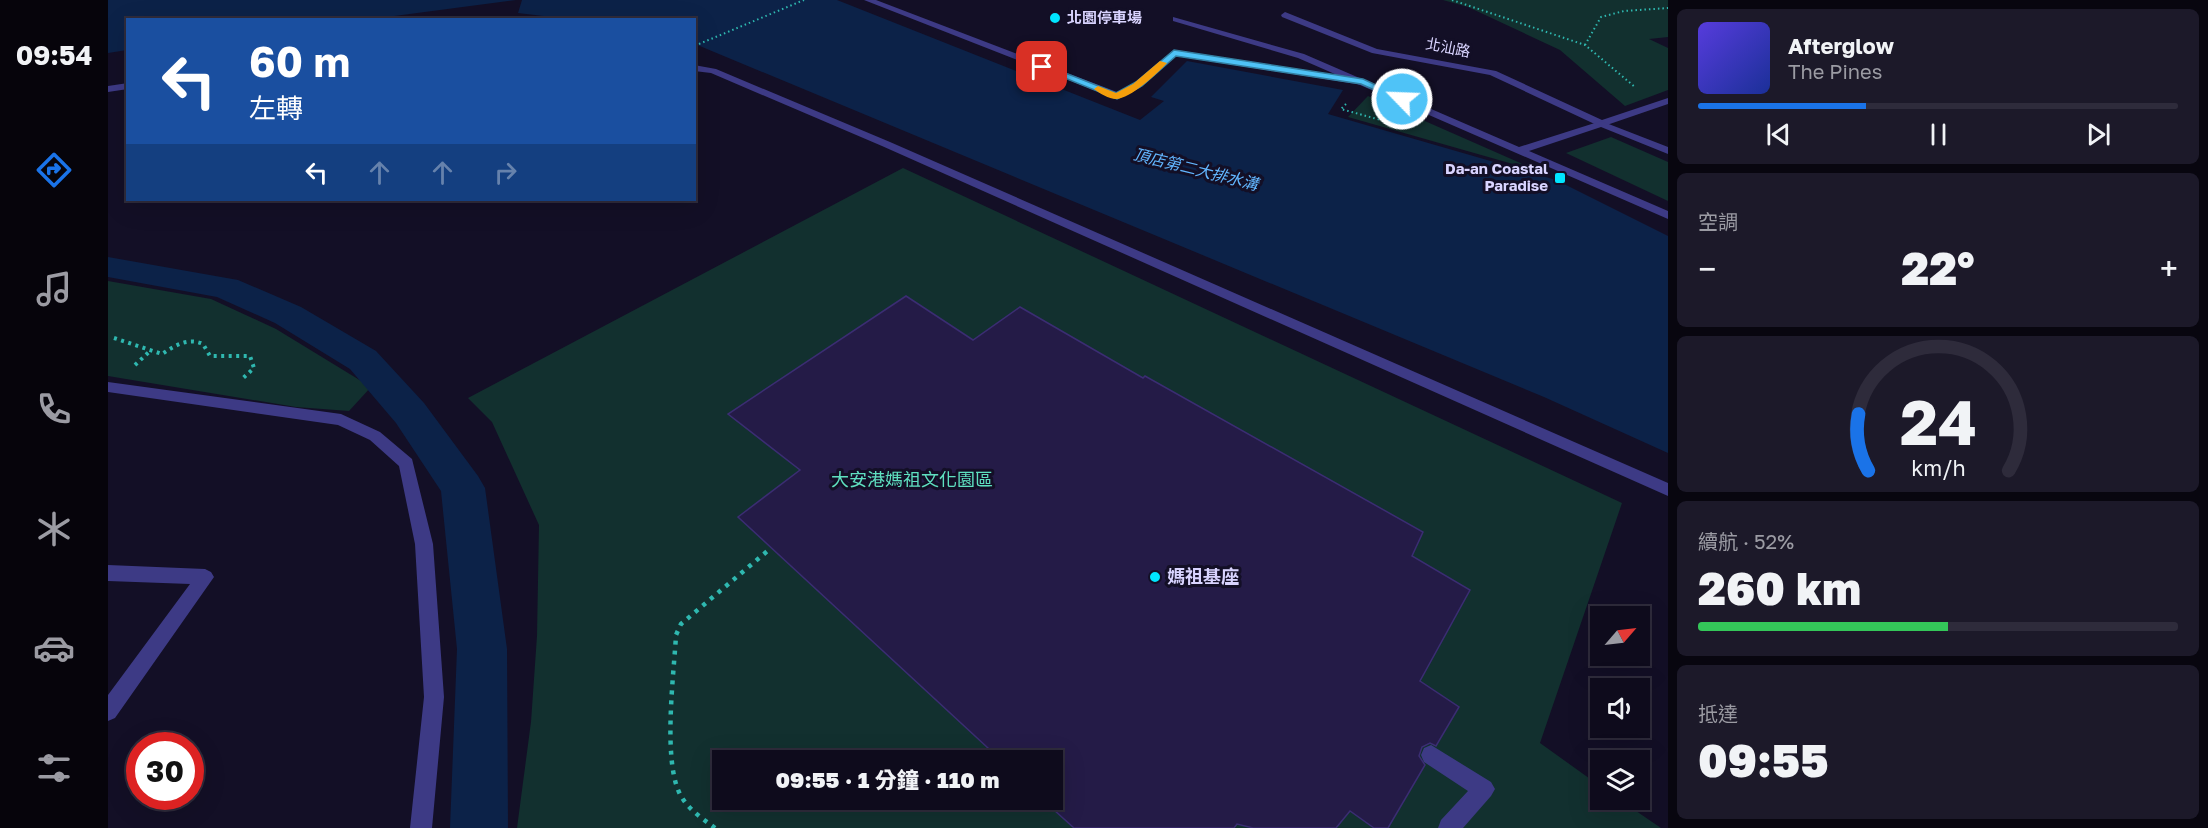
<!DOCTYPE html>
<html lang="zh-TW">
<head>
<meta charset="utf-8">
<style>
  :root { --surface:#0e0b1c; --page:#1c1929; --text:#f1f3f6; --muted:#9b9ba3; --line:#2e2b3b; --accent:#1a73e8 }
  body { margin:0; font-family:"Golos Text","Noto Sans TC",sans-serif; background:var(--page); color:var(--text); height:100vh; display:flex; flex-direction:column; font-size:22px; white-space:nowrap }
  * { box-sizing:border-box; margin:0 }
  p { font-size:20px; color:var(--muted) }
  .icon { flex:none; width:33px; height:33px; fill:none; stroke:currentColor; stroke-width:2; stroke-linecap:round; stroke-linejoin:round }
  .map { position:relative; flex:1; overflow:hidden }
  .sheet { display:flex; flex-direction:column; gap:9px; padding:9px; background:#08060f; width:540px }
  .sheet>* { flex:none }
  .top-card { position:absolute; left:18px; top:18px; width:570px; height:183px; border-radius:0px; box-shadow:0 6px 24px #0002,0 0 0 2px var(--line); background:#1a4fa0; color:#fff; overflow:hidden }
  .needle { width:39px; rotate:62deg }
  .tools { position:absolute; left:1482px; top:606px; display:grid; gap:12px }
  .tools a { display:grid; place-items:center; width:60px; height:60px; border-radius:0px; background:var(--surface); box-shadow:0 6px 24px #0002,0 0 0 2px var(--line); font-size:30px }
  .speed { position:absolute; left:18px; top:732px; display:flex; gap:12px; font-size:30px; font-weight:700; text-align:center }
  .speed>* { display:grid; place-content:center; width:78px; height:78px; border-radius:50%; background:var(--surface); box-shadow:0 6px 24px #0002,0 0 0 2px var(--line); line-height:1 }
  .speed .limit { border:9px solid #d22; background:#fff; color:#111 }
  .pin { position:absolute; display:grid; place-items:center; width:51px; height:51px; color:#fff; margin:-26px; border-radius:12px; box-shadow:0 3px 9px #0006 }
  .me { position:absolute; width:66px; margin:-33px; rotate:294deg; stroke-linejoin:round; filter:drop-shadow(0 0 4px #0008) }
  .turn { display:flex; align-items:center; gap:21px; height:126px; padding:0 24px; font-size:27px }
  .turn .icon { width:78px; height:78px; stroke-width:2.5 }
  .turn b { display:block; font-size:42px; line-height:51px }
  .lanes { display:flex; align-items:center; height:57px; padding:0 24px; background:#0003; justify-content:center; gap:30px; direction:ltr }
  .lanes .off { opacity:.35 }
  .big { font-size:45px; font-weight:800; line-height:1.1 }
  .sheet .card { flex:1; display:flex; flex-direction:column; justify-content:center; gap:9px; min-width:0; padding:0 21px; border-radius:9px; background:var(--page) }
  .sheet .dial { align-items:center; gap:0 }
  .dial svg { height:156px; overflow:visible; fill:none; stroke:var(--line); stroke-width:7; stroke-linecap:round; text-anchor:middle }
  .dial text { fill:var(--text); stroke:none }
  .song { display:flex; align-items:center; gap:18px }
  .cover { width:72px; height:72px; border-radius:9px; background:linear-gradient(135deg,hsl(250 70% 55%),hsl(230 70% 35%)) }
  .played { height:6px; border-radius:3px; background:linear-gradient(90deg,var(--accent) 35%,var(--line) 35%) }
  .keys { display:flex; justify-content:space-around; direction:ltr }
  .heat { display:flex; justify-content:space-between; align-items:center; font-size:33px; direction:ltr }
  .charge { height:9px; border-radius:4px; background:linear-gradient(90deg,#34c759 52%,var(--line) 0) }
  .trip { position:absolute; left:604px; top:750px; width:351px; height:60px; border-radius:0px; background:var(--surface); box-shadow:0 6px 24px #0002,0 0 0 2px var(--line); font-weight:800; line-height:60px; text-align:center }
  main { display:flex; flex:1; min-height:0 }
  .menu { display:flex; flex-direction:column; width:108px; justify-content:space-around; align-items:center; background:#06040b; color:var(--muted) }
  .menu .icon { width:42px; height:42px }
  .menu .on { color:var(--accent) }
  .menu b { font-size:27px; color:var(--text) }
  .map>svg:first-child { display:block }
</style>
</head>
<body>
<main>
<nav class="menu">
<b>09:54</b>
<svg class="icon on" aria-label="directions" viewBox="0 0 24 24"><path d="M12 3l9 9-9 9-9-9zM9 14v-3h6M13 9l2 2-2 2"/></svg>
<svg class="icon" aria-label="music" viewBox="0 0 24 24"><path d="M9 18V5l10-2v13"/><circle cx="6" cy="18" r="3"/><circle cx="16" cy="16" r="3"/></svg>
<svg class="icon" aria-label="phone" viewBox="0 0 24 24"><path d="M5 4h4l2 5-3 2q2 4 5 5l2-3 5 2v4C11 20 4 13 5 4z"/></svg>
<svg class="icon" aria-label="climate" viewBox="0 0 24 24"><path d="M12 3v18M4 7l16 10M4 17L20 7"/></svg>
<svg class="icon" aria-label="car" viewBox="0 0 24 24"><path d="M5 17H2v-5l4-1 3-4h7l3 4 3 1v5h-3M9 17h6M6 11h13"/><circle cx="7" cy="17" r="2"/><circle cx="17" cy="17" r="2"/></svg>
<svg class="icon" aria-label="filters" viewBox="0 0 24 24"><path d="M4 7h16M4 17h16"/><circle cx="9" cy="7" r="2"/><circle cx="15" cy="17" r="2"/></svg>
</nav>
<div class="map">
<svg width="1560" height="828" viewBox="0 0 1560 828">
  <rect width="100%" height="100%" fill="#130f26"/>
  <g fill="#12302f" fill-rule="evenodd">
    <polygon points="1335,0 1560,0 1560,37 1541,39 1560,48 1560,90 1517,106 1452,50 1360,7"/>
    <polygon points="1260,96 1433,172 1240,117"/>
    <polygon points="1503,137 1560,162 1560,201 1458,153"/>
    <path d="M795,168L1514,503L1432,743L1492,786V800H1512L1553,828H409L423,722L429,636L431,525L384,422L360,398ZM615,760H945V800H615Z"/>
    <polygon points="0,281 103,299 168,329 263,387 241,411 188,407 0,376"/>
  </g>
  <g fill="#0c2248">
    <polygon points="0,0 408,0 256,20 20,20 19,50 0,53"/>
    <polygon points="414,0 729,0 1032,120 1056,101 1043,97 1079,61 1235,90 1220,114 1448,180 1560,236 1560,453 1436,397 587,44 586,20 469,20 410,13"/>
  </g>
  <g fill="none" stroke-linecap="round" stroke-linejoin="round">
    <polygon fill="#0c2248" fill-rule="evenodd" points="0,257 130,280 193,307 268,351 316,403 370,476 377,488 399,649 400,828 342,828 349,649 333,491 288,423 242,369 167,323 109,297 0,277"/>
  </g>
  <polygon fill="#241b47" stroke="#3b2d73" stroke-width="1.5" points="798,296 865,340 912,307 1035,378 1037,376 1315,532 1304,556 1362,590 1312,681 1351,707 1328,746 1322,743 1314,747 1311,756 1317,765 1280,828 1266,828 1242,811 1228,828 1145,828 1129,824 1126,828 966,828 935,800 945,800 945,760 893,760 630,517 692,470 620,414"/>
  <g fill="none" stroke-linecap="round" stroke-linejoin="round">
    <g stroke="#2fb8b0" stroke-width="2" stroke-dasharray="1.5 3" stroke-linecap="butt">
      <polyline points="1344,0 1477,45 1527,87"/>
      <polyline points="591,44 696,0"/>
      <polyline points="1477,45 1493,17 1516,11 1560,8"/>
      <polyline points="1238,104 1233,109 1280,122"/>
    </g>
    <g stroke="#2fb8b0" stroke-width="4" stroke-dasharray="3 4.5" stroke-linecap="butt">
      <path d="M6,338L54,354C66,346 80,337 95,344L102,356H142L146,368L134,379"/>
      <polyline points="27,365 41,352"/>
    </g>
    <path stroke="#2fb8b0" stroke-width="4.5" stroke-dasharray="4 6" stroke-linecap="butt" d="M607,828C595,819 581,810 573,796C554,763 566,674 568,635L573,624L663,548"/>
    <g fill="#3d3a85" fill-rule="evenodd">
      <polygon points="756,0 768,0 1009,92 1026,84 1066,50 1255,79 1260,82 1255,85 1068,56 1032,88 1009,99"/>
      <polygon points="1177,12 1269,49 1388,71 1494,120 1560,98 1560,104 1493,127 1382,75 1264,53 1174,17 1173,15"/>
      <polygon points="586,65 608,69 782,142 1560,483 1560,496 774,146 603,73 586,71"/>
      <polygon points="20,83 20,89 0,92 0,86"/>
      <polygon points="0,382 233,414 272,432 304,459 325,544 336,697 324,828 302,828 316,697 307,544 291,466 262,440 230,425 0,392"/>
      <polygon points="0,565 97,569 103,572 106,577 7,718 0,721 0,695 82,584 0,581"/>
    </g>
    <g fill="#3d3a85" fill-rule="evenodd">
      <polygon points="1065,17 1196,54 1411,147 1493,121 1560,147 1560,154 1493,127 1421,151 1560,211 1560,219 1190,58 1065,21"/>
      <polygon points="1323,745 1383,782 1387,789 1383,796 1355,828 1330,828 1333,820 1360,791 1316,762 1313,755 1316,748"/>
    </g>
  </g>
  <polygon fill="#4fc3f7" stroke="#337fa1" stroke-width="1.5" points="1066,50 1255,79 1299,99 1291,101 1253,84 1068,56 1034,86 1009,99 929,67 937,65 1008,93 1028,82"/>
  <path fill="#f59e0b" d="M1052,61L1059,63C1050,73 1022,99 1008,99C1001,99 991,93 986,89L990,86L1008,93L1025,84Z"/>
  <g fill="#00e5ff" stroke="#130f26" stroke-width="2">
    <circle cx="947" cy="18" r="6"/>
    <rect x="1446" y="172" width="12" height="12" rx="3"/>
    <circle cx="1047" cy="577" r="6"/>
  </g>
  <g text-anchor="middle" stroke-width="6" stroke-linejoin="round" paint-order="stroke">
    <g font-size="15" font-weight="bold" fill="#d9d4ff" stroke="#130f26" text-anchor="start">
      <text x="959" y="23">北園停車場</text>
      <text x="1440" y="174" text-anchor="end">Da-an Coastal<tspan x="1440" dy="17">Paradise</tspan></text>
    </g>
    <g font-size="15" fill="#d9d4ff" stroke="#130f26">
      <text transform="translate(1340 48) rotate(11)" y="5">北汕路</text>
    </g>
    <g font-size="16" font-style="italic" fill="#62b6ff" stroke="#130f26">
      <text transform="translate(1088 169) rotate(14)" y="6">頂店第二大排水溝</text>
    </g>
    <g font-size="18" fill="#5fe0c0" stroke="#130f26">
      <text x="804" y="486">大安港媽祖文化園區</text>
    </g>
    <g font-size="18" font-weight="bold" fill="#d9d4ff" stroke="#130f26" text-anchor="start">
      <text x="1059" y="583">媽祖基座</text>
    </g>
  </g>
</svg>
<div class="tools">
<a><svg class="needle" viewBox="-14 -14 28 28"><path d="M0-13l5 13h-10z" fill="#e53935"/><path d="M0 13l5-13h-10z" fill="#9b9ba3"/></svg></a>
<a><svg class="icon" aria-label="sound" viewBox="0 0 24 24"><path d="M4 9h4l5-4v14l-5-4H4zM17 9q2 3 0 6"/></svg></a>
<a><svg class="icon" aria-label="layers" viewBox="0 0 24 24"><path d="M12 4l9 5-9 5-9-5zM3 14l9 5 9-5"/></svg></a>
</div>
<div class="speed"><div class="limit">30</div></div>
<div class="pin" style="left:934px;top:67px;background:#d93025"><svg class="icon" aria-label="arrive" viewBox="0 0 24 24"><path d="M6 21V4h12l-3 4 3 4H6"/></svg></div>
<svg class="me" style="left:1294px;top:99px" viewBox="-20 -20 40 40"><circle r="17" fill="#4fc3f7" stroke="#fff" stroke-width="3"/><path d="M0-11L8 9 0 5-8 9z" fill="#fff"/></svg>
<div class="trip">09:55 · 1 分鐘 · 110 m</div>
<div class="top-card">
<div class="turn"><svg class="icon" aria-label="left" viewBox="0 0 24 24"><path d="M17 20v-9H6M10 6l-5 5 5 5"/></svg><div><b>60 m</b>左轉</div></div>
<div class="lanes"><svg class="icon" aria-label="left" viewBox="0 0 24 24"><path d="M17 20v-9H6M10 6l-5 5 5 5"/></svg><svg class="icon off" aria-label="ahead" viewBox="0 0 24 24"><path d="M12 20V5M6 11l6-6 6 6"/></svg><svg class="icon off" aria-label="ahead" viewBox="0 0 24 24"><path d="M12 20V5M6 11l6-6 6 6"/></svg><svg class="icon off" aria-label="right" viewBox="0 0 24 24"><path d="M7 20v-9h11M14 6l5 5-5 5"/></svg></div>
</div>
</div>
<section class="sheet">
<div class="card">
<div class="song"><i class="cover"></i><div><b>Afterglow</b><p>The Pines</p></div></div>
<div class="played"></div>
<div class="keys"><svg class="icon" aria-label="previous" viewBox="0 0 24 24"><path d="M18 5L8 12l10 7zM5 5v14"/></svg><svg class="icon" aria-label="pause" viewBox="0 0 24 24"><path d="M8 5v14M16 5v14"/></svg><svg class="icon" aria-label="next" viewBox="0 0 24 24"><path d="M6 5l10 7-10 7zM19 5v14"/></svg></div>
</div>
<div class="card"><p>空調</p>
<div class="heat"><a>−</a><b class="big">22°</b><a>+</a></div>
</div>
<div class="card dial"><svg viewBox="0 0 100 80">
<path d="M14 69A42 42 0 1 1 86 69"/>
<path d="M14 69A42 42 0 0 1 9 40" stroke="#1a73e8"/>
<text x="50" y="56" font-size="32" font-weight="700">24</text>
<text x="50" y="72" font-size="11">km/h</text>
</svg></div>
<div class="card"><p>續航 · 52%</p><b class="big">260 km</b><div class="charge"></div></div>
<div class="card"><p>抵達</p><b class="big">09:55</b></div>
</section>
</main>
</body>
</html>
